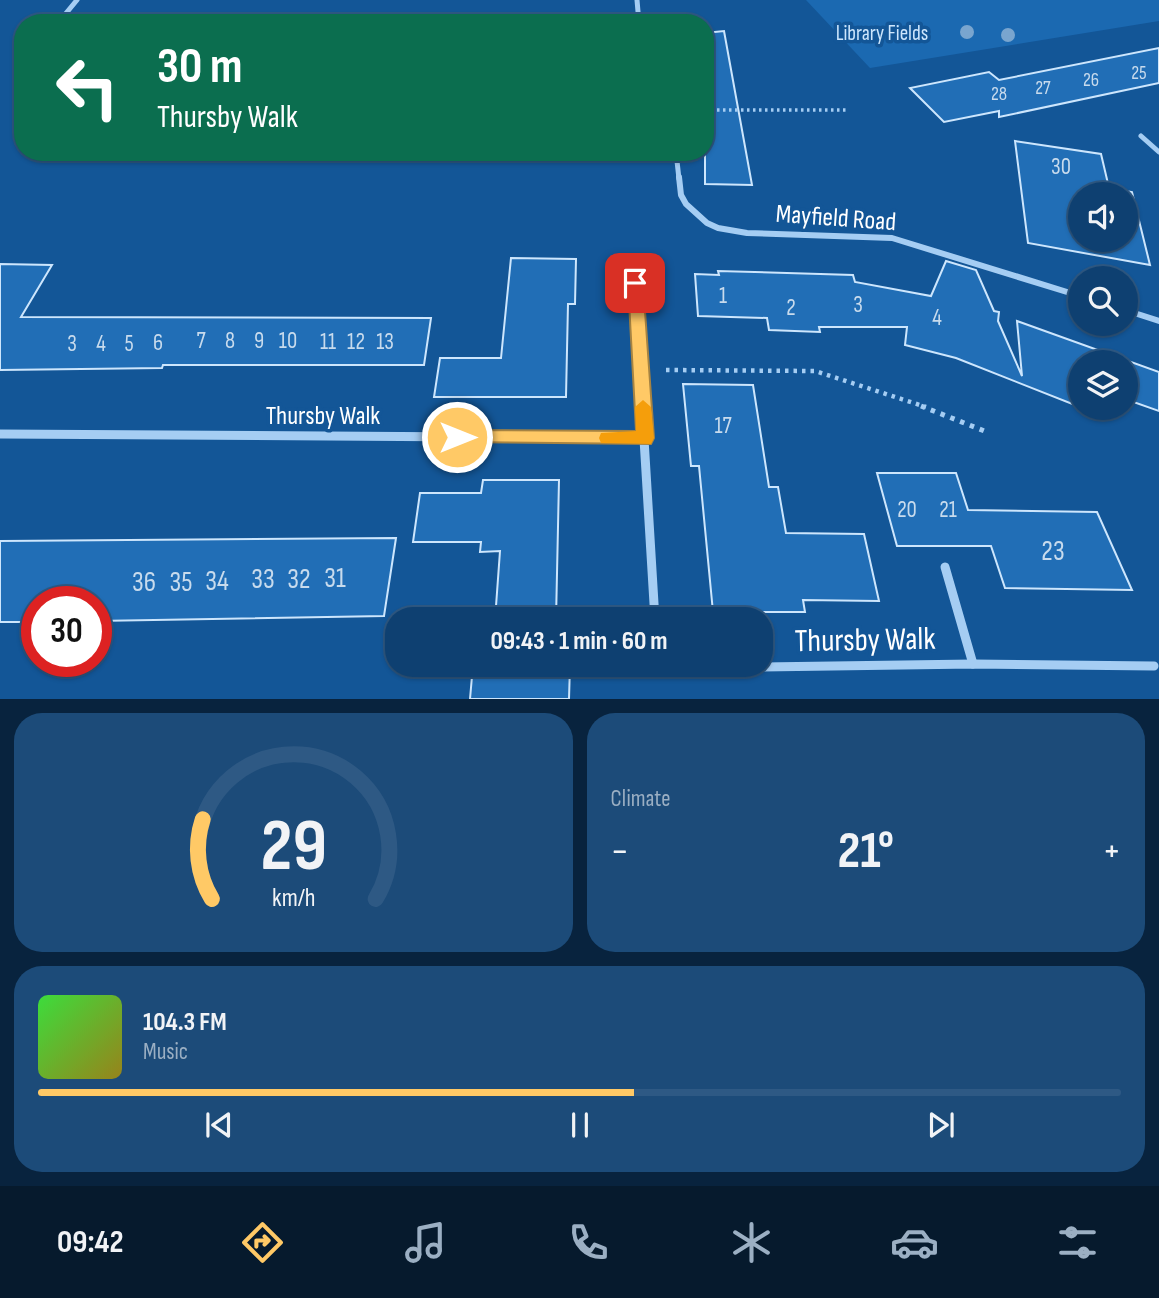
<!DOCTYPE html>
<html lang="en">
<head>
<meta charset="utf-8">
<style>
  :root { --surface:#0e4071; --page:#1c4b79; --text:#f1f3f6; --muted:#9bafc3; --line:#2e5984; --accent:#ffc966 }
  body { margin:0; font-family:"Sofia Sans Condensed",sans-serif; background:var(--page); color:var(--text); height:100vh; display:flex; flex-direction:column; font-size:26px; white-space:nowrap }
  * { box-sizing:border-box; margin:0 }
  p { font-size:23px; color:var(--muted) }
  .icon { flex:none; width:38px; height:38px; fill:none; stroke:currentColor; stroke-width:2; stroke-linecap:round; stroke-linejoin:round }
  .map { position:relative; height:699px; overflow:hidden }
  .details { display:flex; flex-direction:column; gap:14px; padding:14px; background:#08233e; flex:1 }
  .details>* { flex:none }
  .hud { position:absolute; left:14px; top:14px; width:700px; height:147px; border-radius:28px; box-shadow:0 2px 5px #0004,0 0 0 2px var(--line); background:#0b6e4f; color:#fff; overflow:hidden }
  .tools { position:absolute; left:1068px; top:182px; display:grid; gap:14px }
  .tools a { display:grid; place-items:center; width:70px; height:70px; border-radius:50%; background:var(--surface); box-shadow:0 2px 5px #0004,0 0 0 2px var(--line); font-size:35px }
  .speed { position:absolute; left:21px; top:586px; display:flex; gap:14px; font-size:35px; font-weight:700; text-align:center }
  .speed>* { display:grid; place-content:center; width:91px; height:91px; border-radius:50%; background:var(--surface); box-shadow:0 2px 5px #0004,0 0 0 2px var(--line); line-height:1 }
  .speed .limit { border:10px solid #d22; background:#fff; color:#111 }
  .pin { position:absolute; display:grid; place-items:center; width:60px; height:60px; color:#fff; margin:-30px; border-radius:14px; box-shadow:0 4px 10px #0006 }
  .me { position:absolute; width:77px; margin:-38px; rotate:90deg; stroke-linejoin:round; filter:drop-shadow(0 0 5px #0008) }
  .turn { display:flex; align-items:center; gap:24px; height:147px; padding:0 28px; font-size:32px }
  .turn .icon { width:91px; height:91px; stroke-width:2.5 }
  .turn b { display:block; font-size:49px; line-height:60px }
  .big { font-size:52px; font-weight:700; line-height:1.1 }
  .details .card { flex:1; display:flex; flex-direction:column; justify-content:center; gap:10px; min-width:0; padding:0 24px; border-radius:28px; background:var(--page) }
  .details .dial { align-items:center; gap:0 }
  .dial svg { height:182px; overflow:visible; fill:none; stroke:var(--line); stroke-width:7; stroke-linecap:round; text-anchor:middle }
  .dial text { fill:var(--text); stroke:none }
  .song { display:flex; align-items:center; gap:21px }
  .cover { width:84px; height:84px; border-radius:10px; background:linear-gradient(135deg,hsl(120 70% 55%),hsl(50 70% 35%)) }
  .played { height:7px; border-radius:4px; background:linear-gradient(90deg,var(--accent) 55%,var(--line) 55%) }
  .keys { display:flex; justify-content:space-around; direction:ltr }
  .heat { display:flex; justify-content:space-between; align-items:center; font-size:38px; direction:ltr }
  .details .tiles { flex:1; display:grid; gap:14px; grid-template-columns:1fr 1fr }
  .card:last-child { grid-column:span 2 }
  .trip { position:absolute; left:385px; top:607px; width:388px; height:70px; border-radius:28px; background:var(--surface); box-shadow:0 2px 5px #0004,0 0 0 2px var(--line); font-weight:700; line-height:70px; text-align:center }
  .menu { display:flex; height:112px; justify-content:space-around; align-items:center; background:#061a2d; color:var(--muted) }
  .menu .icon { width:49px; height:49px }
  .menu .active { color:var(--accent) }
  .menu b { font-size:32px; color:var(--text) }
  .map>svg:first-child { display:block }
</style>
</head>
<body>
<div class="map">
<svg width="1159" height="700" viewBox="0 0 1159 700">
  <rect width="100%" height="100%" fill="#135697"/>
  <polygon fill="#1b69b1" points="806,0 1159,0 1159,21 870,68"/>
  <g fill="#216eb6" stroke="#cde6fd" stroke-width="2" fill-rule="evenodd">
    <polygon points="724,31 752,185 705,184 705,33"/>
    <polygon points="1159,48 1159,83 999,117 999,111 944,122 910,88 989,72 999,80"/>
    <path d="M1015,141L1101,154L1109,188L1132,192L1150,265L1028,243ZM1080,194H1125V240H1080Z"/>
    <polygon points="511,258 576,259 575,304 568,304 566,397 434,397 440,358 501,358"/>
    <polygon points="946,261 976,270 994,311 999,312 998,321 1022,376 1017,321 1159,372 1159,411 1125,399 1125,362 1080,362 1080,407 956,358 905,345 907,327 819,327 820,332 769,330 767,318 698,316 695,274 719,275 718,271 853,275 855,282 931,296"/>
    <polygon points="0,264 52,265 21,317 431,318 424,365 163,365 162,368 0,370"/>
    <polygon points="683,384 753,385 769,487 778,487 786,533 864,534 879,601 803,600 805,612 713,612 699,466 691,466"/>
    <polygon points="877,473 956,473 968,510 1097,512 1132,590 1005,588 991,546 897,546"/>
    <polygon points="483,480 559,480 556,620 495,620 500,551 480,552 481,542 413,542 420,493 481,493"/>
    <polygon points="396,538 384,616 96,621 96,602 37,602 37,622 0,622 0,541"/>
    <polygon points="473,665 570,665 569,699 470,699"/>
  </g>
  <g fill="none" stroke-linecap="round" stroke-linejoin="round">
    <polyline stroke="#a5cdf3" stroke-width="3.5" stroke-dasharray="2.5 3.5" stroke-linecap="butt" points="705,110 846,110"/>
    <polyline stroke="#a5cdf3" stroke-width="4.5" stroke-dasharray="3.5 5" stroke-linecap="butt" points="666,370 815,371 926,407"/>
    <polyline stroke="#a5cdf3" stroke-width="5" stroke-dasharray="4.5 6" stroke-linecap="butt" points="921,406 987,432"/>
    <g stroke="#a5cdf3" stroke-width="5">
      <polyline points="637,0 639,23"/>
      <polyline points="58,23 77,0"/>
      <polyline points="23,65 20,75 23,89"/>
      <polyline points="1141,136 1159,152"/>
      <polyline points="676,152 679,179"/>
    </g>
    <g stroke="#a5cdf3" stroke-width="6">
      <polyline points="679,177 681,195 686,204 707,223 718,228 747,233 892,238 1080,296"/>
      <polyline points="635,283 642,407"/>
      <polyline points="1125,310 1159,321"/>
    </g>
    <g stroke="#a5cdf3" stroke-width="9">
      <polyline points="642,406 655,620"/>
      <polyline points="0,434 645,438"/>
      <polyline points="945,567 973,664"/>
      <polyline points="676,665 680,668 973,664 1154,666"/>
    </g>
  </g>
  <g fill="#79a5cf">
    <circle cx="967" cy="32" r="7"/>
    <circle cx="1008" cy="35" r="7"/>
  </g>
  <polygon fill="#ffc966" stroke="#a68342" stroke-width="2" points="635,278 643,283 654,438 651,444 451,442 448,437 451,432 457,430 636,431 628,283"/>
  <polygon fill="#f59e0b" points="643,400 651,407 654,438 651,444 601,443 599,438 601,433 636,431 635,407"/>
  <g text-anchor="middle" stroke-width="7" stroke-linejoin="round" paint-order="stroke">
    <g font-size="19" fill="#c8dbed">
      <text x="1139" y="79">25</text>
      <text x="1091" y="86">26</text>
      <text x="1043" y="94">27</text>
      <text x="999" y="100">28</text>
    </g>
    <g font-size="21" fill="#cde6fd" stroke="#135697">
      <text x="882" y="40">Library Fields</text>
    </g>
    <g font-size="23" fill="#c8dbed">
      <text x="1061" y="174">30</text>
      <text x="723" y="303">1</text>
      <text x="858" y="312">3</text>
      <text x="791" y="315">2</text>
      <text x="937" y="325">4</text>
      <text x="201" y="348">7</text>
      <text x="230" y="348">8</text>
      <text x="259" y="348">9</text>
      <text x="288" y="348">10</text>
      <text x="328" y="349">11</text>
      <text x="356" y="349">12</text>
      <text x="385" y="349">13</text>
      <text x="158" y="350">6</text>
      <text x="72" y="351">3</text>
      <text x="101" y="351">4</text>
      <text x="129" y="351">5</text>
      <text x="723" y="433">17</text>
      <text x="907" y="517">20</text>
      <text x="948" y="517">21</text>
    </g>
    <g font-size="26" fill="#fff" stroke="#135697">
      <text transform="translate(836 217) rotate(4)" y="9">Mayfield Road</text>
      <text x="323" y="424">Thursby Walk</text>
    </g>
    <g font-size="28" fill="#c8dbed">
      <text x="1053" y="560">23</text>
      <text x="335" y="587">31</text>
      <text x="263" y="588">33</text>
      <text x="299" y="588">32</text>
      <text x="217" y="590">34</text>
      <text x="144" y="591">36</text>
      <text x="181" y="591">35</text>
    </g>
    <g font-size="32" fill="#fff" stroke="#135697">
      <text transform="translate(865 639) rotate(-1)" y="11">Thursby Walk</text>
    </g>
  </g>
</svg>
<div class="tools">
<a><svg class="icon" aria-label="sound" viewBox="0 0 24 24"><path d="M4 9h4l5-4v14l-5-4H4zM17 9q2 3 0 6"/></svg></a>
<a><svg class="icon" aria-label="search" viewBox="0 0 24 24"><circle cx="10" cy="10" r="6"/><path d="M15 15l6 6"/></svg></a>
<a><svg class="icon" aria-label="layers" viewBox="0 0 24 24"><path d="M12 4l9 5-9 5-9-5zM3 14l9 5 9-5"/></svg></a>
</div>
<div class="speed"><div class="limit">30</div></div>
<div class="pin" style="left:635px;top:283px;background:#d93025"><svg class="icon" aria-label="arrive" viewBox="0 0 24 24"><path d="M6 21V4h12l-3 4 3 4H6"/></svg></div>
<svg class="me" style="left:457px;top:437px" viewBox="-20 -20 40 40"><circle r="17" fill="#ffc966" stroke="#fff" stroke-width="3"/><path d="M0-11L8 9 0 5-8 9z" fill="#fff"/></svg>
<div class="trip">09:43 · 1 min · 60 m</div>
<div class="hud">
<div class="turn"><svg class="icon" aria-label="left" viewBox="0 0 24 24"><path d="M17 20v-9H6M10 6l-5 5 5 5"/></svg><div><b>30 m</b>Thursby Walk</div></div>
</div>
</div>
<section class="details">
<div class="tiles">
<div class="card dial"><svg viewBox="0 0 100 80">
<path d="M14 69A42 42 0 1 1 86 69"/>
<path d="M14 69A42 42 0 0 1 10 34" stroke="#ffc966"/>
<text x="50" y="56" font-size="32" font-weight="700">29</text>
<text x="50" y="72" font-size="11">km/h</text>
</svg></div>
<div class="card"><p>Climate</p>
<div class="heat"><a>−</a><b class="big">21°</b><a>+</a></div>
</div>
<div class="card">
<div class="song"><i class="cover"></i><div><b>104.3 FM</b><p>Music</p></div></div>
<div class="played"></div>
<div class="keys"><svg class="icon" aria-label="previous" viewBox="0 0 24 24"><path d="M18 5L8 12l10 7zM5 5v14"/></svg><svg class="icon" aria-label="pause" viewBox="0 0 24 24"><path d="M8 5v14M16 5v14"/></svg><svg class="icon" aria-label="next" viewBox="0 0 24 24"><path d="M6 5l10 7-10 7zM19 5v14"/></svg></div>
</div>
</div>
</section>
<nav class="menu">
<b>09:42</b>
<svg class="icon active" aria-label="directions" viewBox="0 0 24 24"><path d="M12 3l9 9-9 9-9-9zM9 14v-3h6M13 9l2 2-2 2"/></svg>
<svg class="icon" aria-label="music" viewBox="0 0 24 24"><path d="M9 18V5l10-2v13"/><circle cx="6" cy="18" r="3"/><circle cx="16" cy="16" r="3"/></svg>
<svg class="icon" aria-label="phone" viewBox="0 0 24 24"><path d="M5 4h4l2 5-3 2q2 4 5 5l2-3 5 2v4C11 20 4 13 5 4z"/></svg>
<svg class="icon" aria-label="climate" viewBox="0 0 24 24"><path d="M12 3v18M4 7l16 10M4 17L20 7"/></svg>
<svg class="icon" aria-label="car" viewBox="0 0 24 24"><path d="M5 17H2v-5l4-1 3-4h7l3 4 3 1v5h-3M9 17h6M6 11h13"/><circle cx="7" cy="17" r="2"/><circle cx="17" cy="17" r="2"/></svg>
<svg class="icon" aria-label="filters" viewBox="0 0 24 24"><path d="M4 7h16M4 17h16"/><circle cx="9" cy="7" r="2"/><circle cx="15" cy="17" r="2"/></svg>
</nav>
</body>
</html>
